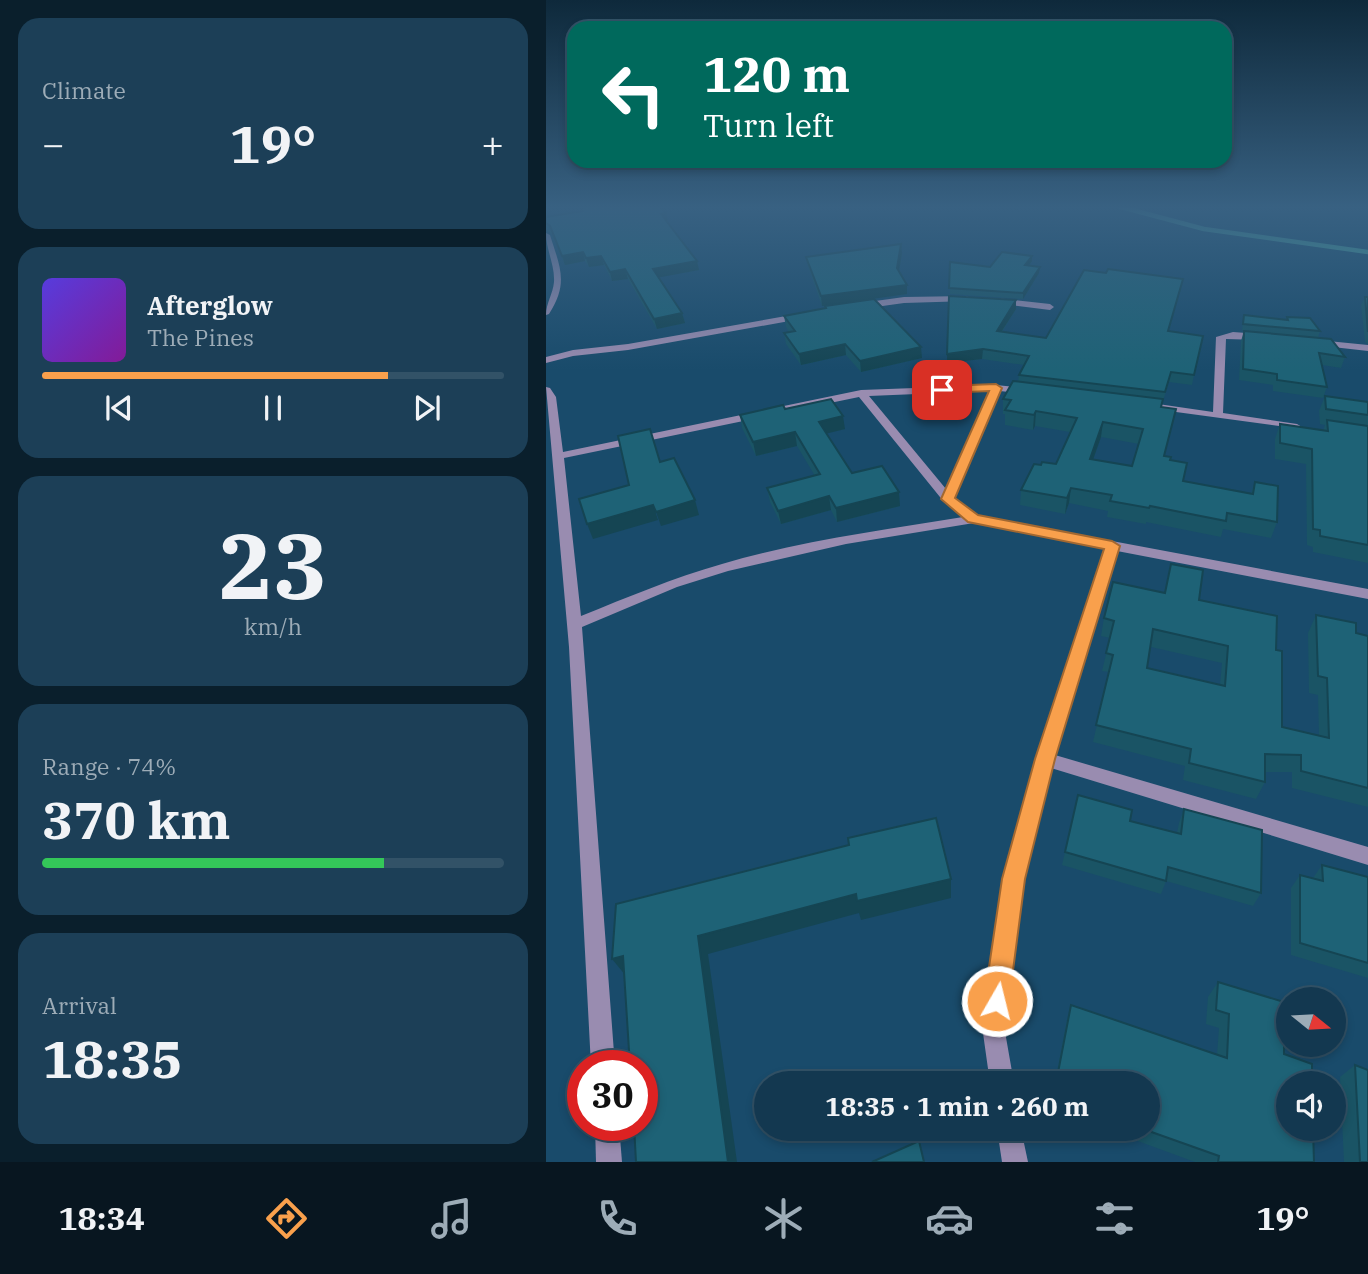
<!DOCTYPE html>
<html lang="en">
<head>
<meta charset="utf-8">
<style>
  :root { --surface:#133850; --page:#1c3f57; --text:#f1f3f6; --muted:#9dacb7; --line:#325267; --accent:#f9a04c }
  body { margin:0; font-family:"IBM Plex Serif",serif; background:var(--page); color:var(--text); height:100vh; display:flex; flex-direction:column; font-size:26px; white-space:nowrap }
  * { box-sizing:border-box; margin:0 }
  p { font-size:23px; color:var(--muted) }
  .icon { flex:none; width:38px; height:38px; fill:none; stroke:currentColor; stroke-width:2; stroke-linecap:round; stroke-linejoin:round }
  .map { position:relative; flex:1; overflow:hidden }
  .sheet { display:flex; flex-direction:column; gap:18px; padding:18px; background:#0a1f2c; width:546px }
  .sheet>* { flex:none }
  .hud { position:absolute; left:21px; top:21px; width:665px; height:147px; border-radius:21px; box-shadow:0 4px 10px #0003,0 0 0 2px var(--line); background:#00695c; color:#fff; overflow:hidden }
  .needle { width:46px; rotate:108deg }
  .controls { position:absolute; left:730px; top:987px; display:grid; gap:14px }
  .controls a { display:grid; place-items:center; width:70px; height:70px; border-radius:50%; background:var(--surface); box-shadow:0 4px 10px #0003,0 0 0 2px var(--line); font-size:35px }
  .speed { position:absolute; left:21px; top:1050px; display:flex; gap:14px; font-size:35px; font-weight:700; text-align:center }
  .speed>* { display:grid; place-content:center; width:91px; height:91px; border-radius:50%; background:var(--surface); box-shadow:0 4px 10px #0003,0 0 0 2px var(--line); line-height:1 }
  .speed .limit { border:10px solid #d22; background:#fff; color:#111 }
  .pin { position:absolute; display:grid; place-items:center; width:60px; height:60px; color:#fff; margin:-30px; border-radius:14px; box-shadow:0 4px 10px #0006 }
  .me { position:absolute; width:77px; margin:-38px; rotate:8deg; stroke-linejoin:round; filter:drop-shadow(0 0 5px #0008) }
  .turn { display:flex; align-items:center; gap:24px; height:147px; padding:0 21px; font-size:32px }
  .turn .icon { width:91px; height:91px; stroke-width:2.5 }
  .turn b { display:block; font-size:49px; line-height:60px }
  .big { font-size:52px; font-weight:700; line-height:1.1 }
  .sheet .widget { flex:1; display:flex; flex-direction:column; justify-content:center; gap:10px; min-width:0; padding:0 24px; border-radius:21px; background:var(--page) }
  .sheet .dial { align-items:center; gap:0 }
  .dial b { font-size:91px; line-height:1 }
  .song { display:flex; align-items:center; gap:21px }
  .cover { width:84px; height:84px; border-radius:10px; background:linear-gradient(135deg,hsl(250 70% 55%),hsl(290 70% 35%)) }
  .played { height:7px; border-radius:4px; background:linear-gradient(90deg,var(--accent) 75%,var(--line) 75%) }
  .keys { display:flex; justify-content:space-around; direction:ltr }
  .heat { display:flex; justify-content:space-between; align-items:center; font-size:38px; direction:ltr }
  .charge { height:10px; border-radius:5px; background:linear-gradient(90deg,#34c759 74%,var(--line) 0) }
  .trip { position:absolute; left:208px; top:1071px; width:406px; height:70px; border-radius:35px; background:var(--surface); box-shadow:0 4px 10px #0003,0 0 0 2px var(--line); font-weight:700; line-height:70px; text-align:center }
  .tab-bar { display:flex; height:112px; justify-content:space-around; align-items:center; background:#081620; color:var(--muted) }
  .tab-bar .icon { width:49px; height:49px }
  .tab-bar .on { color:var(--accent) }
  .tab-bar b { font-size:32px; color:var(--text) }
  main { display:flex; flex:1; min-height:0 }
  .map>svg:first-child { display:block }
</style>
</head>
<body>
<main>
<section class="sheet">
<div class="widget"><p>Climate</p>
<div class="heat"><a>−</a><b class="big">19°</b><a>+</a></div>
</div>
<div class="widget">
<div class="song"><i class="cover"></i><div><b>Afterglow</b><p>The Pines</p></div></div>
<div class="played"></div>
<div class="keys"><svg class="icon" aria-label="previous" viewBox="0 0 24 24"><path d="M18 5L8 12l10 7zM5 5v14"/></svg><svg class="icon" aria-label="pause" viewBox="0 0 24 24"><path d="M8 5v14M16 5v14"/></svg><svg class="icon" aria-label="next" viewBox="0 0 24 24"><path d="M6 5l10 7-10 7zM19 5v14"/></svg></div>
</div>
<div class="widget dial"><b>23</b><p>km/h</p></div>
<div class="widget"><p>Range · 74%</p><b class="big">370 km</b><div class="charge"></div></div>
<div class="widget"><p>Arrival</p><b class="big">18:35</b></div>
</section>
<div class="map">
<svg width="822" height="1162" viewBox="0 0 822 1162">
  <rect width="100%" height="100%" fill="#194b6b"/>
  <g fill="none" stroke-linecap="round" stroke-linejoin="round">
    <polyline stroke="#49a59e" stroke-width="4.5" points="575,207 658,229 822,252"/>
    <g fill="#998cb0" fill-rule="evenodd">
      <path d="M0,233L4,235C14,267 23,283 3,314L0,315C0,303 7,294 8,282C9,265 0,250 0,233Z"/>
      <polygon points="420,296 423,297 423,301 358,303 315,309 311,306 315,303 358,297"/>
      <polygon points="451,298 504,304 508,307 504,310 448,303 448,299"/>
      <polygon points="257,313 260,314 260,318 82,350 27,356 0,363 0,357 27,350 82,344"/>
      <polygon points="687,332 714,334 719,337 714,340 680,339 677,413 751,424 756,427 755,429 608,409 607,407 612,404 667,412 670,337"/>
      <polygon points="772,340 822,345 822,351 769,345 767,343"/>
      <path d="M450,385L481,388L486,391L481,394L454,391L409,498L432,516L822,589V599L571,551L509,755L822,847V865L505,768L478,879L458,1026L468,1083H444L436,1026L458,879L490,759L559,548L428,523L300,544L182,571L131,587L36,627L69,1066H45L23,647L0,387L4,388L10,397L17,452L315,390ZM443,391L400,489L323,396ZM313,397L398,502L417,517C337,530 254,541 176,564C127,578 82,597 35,616L18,458Z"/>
      <polygon points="49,1125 73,1125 76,1162 50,1162"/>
      <polygon points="451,1129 475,1129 482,1162 456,1162"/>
    </g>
  </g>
  <g fill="#1a5465" fill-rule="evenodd">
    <polygon points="33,207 115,207 120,213 122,221 121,221 151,261 153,270 113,277 136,313 139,323 111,329 82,279 66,281 58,265 43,267 39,261 19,265 6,234 1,231 0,231 0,217 36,212"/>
    <polygon points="356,253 353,271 361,294 276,306 262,266 260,257"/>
    <polygon points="486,261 483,266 493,273 477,299 404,294 404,262 444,267"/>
    <path d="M635,287L623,331L648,375L646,385L623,382L615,407L619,456L624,460L637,481L705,494L709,482L731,522L725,538L677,529L675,537L600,522V524L561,517L562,511L523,503L519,514L474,505L475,490L495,465L510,464L524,432L489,426L487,430L459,425V414H457V399L472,382L473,375L478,365L436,359L401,363L470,309L456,332L500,338ZM555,437L593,444L586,466L547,459Z"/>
    <polygon points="819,297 822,297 822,344 819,342 815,305"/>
    <polygon points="698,315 740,320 741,317 774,331 772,338 696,330"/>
    <polygon points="238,316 376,358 315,372 300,355 255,365 240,344 238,333 243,332 240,327"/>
    <polygon points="698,331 799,357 795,368 776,365 781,387 777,398 727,391 727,385 693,380 695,341"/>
    <polygon points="779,396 822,402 822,563 767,552 767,547 761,545 760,464 729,459 729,439 734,424 777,431 779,425 774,424 773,411"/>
    <polygon points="239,409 299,429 280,433 306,473 354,506 291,522 285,510 235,524 224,502 221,488 269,476 251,446 210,456 196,428 194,415"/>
    <path d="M625,564L653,600L730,650L736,727L773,735L772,695L763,693L762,633L770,615L810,633L822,636V807L746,788V772H719V782L710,799L637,780L639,766L547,742L563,672L556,671L564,638L555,636L558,618L618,593ZM605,647L676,663L674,685L601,668Z"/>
    <polygon points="638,809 715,893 707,906 620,881 615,894 516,865 519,852 584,821 631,833 633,823"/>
    <polygon points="776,865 822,877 822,978 745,955 745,888 754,875 767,878"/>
    <polygon points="672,982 768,1162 649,1162 559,1129 602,1129 602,1083 509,1083 521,1020 525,1005 671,1055 673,1028 660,1024 662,997"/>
    <polygon points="809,1065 822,1162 798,1162 794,1077"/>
  </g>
  <g fill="#154553">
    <polygon points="120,213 122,221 117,222 115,214"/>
    <polygon points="355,244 356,253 352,277 351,268"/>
    <polygon points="37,252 39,261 19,265 16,256"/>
    <polygon points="55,256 58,265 43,267 40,258"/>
    <polygon points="486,256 486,261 479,271 479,265"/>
    <polygon points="151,261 153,270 110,278 107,269"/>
    <polygon points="494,267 493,273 477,299 477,293"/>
    <polygon points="79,269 82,279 66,281 64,272"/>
    <polygon points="361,285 361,294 276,306 275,296"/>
    <polygon points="470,300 470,309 450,340 451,331"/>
    <polygon points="136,313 139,323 111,329 108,319"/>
    <polygon points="299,344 300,355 255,365 253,354"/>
    <polygon points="375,347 376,358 315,372 314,361"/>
    <polygon points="437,349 436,359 401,363 401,354"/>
    <polygon points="490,411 489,426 487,430 488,415"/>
    <polygon points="297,416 299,429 275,435 273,422"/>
    <polygon points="557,422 555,437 542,474 544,459"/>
    <polygon points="249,432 251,446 210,456 207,442"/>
    <polygon points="525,488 523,503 519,514 521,498"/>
    <polygon points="353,492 354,506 291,522 290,508"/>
    <polygon points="283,496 285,510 235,524 232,511"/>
    <polygon points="149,500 153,515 115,526 110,512"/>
    <polygon points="107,505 112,520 47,539 41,524"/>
    <polygon points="405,879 405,898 315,920 313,913 162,954 191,1162 182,1162 152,936 310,894"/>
    <polygon points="77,956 80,976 66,959"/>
  </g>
  <g fill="#1e6276" stroke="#154553" stroke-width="2" fill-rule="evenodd">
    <polygon points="35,207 115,207 120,213 115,214 151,261 107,269 136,313 108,319 79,269 64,272 55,256 40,258 37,252 16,256 4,226 0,223 0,217 37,211"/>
    <polygon points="355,244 351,268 361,285 275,296 260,257"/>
    <polygon points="456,252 486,256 479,265 494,267 477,293 403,288 404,262 444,267"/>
    <polygon points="562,269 637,279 622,331 657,336 648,375 625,372 619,392 473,375 483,356 437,349 401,354 403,296 470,300 451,331 500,338 538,270 560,273"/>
    <polygon points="819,297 822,297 822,332"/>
    <polygon points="328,299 375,347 314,361 299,344 253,354 238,333 249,331 238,316 280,308 279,306"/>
    <polygon points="698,315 742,320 741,317 764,318 774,331 697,324"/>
    <polygon points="698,331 785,339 799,357 773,353 781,387 731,380 731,374 697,369"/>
    <path d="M467,381L617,399L615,407L630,409L618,456L625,457L624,460L641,463L637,481L707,494L709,482L732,486L731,522L681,513L680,521L604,506L603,508L564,501L566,495L525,488L521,498L475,490L488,464L495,465L496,462L510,464L531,418L490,411L488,415L459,410L465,400L457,399ZM557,422L597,429L586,466L544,459Z"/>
    <polygon points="779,396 822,402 822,415 780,409"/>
    <polygon points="285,399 297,416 273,422 306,473 336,466 353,492 290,508 283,496 232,511 221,488 274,474 249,432 207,442 194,415 237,405 239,409"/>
    <polygon points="781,420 822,426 822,545 774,536 774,530 767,529 766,449 734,443 734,424 782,431"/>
    <polygon points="104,429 114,462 128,458 149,500 110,512 107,505 41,524 33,499 83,485 72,436"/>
    <path d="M625,564L657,570L653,600L731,616L730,650L736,651V727L783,738L781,678L772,676L770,615L810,623V633L822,636V788L755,771V755L719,754V782L643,763L645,749L550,725L567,655L560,653L568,621L558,618L567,582L619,593ZM607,629L682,646L679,686L601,668Z"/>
    <polygon points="532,795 586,810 584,821 635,834 638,809 716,830 715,893 622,867 620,881 519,852"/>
    <polygon points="390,818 405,879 311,901 310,894 152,936 182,1162 90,1162 88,1125 96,1125 96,1066 84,1066 77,956 66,959 70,904 303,845 302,838"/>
    <polygon points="776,865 822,877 822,963 754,943 754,875 777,881"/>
    <polygon points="672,982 738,1002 738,1054 766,1064 766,1083 742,1083 742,1129 767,1129 768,1162 672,1162 673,1156 597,1129 602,1129 602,1083 510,1083 525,1005 681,1058 683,1014 670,1010"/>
    <polygon points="809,1065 822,1070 822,1162 814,1162"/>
    <polygon points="373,1141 378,1162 326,1162"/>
  </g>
  <linearGradient id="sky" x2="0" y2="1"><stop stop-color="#0e293b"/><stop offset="0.56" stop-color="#386182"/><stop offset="1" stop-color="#386182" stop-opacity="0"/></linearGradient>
  <rect width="822" height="370" fill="url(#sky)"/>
  <polygon fill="#f9a04c" stroke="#a26831" stroke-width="2" points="450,384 456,388 409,498 432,515 566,541 574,546 509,759 479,879 463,1001 460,1010 451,1014 442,1010 438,1001 456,879 489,759 558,549 422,522 395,499 443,391 396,393 390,390 396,386"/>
</svg>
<div class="controls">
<a><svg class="needle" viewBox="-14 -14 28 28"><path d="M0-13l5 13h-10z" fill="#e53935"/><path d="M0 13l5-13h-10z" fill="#9dacb7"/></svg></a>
<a><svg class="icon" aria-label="sound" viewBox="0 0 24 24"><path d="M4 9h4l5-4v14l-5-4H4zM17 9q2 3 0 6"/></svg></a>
</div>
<div class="speed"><div class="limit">30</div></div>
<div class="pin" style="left:396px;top:390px;background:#d93025"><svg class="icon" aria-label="arrive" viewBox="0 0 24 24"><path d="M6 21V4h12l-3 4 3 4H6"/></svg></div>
<svg class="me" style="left:451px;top:1001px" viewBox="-20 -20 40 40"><circle r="17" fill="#f9a04c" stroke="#fff" stroke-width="3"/><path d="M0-11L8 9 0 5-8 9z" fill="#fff"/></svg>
<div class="trip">18:35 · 1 min · 260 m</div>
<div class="hud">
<div class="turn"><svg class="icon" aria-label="left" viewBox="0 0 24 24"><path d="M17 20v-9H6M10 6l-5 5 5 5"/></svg><div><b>120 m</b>Turn left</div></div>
</div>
</div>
</main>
<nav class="tab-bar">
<b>18:34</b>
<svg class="icon on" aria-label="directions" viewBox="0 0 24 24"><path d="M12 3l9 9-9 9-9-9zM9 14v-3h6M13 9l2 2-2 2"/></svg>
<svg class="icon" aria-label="music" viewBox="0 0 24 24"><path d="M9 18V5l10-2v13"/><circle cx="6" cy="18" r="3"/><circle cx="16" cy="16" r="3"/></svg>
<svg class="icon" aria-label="phone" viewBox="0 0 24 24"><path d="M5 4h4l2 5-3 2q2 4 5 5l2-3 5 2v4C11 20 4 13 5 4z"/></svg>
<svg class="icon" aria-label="climate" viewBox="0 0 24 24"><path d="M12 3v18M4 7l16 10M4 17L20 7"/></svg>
<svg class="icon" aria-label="car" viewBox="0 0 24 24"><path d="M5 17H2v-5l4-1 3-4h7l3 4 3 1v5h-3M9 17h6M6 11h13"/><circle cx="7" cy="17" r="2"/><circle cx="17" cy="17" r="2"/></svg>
<svg class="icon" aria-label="filters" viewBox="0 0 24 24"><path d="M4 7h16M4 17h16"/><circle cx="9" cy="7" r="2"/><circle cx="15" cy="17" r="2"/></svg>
<b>19°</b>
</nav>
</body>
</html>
